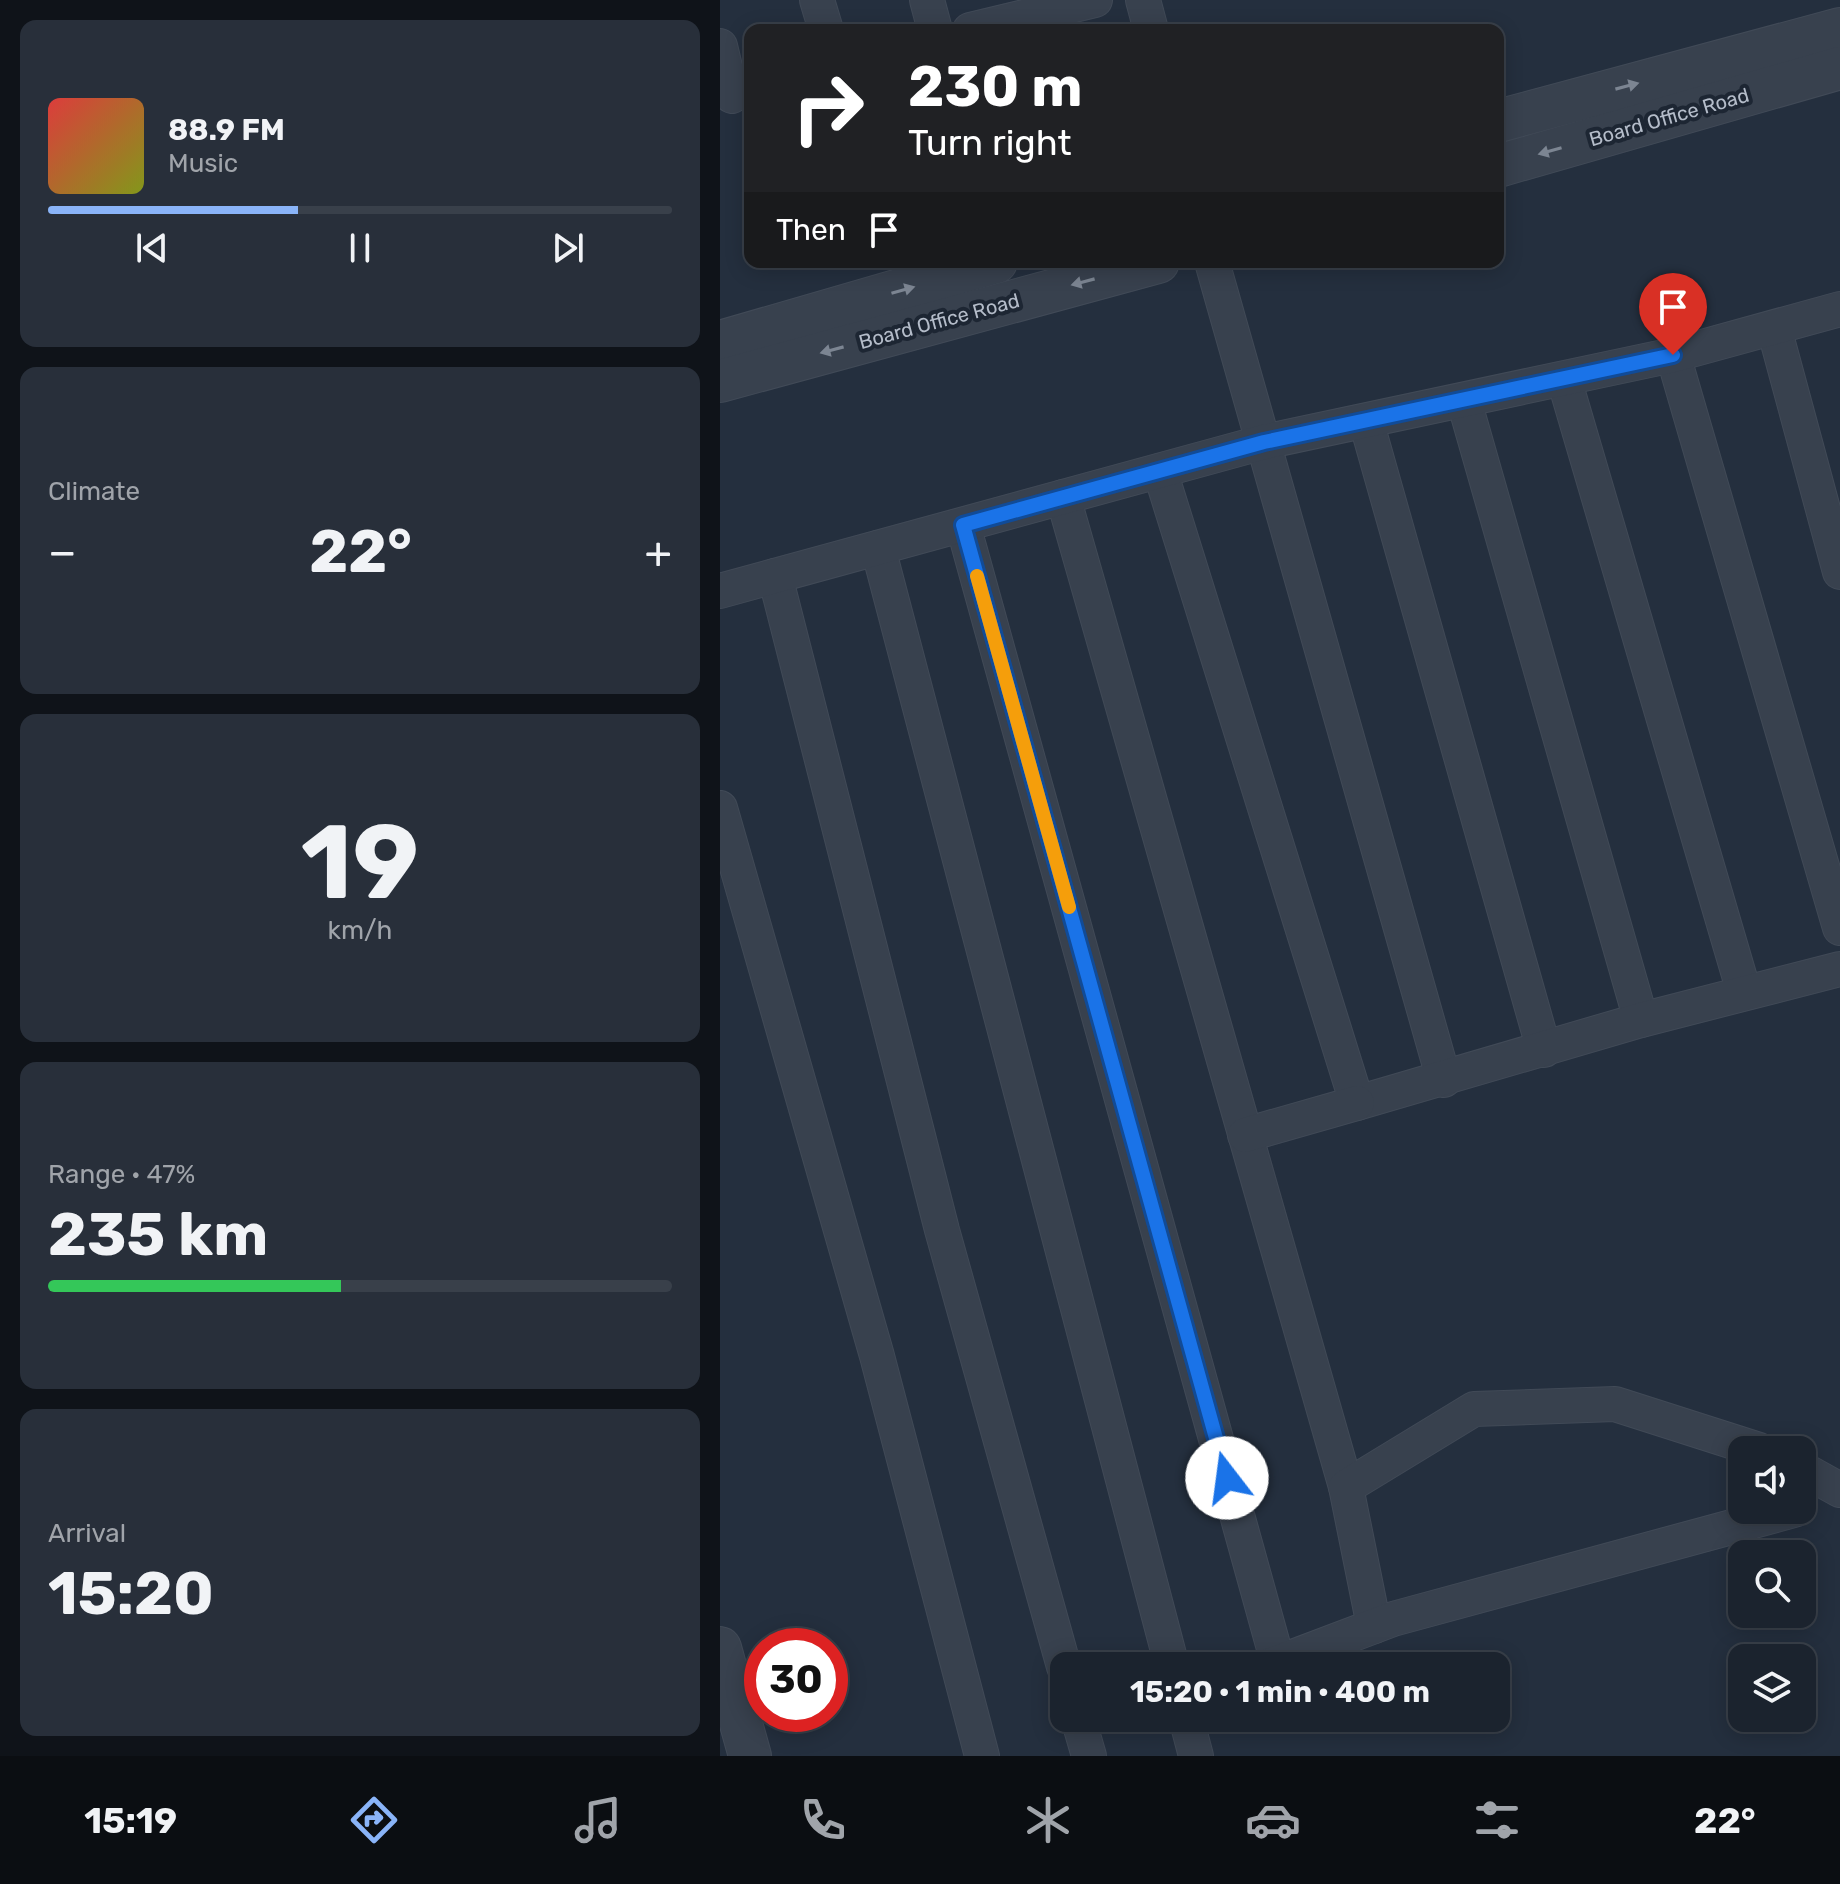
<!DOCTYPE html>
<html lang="en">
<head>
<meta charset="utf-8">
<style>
  :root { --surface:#1b232e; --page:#282f3a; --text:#f1f3f6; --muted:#a0a4aa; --line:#39404a; --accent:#8ab4f8 }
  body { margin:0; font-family:Rubik,sans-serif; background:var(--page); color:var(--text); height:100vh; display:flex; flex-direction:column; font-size:30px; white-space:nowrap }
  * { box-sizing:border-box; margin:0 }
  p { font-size:26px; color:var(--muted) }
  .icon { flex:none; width:44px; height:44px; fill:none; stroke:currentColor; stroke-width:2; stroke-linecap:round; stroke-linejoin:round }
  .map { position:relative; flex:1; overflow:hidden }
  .sheet { display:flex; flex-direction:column; gap:20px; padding:20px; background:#0f1319; width:720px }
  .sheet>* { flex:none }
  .guide { position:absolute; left:24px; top:24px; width:760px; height:244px; border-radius:16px; box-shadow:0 4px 20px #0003,0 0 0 2px var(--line); background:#202124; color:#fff; overflow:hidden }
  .buttons { position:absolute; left:1008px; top:1436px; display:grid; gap:16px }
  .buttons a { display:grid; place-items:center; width:88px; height:88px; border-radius:16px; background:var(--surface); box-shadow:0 4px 20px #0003,0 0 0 2px var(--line); font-size:40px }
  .speed { position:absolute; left:24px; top:1628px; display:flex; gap:16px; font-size:40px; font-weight:700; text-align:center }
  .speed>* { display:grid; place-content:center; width:104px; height:104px; border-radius:50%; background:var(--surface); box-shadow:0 4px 20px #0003,0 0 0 2px var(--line); line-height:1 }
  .speed .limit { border:12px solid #d22; background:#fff; color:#111 }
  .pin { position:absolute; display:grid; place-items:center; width:68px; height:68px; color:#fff; margin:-82px -34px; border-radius:50% 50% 50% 0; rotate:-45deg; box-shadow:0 0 8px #0007 }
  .pin .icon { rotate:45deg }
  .me { position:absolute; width:88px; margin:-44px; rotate:345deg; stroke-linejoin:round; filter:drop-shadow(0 0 6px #0008) }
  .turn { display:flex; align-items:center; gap:28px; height:168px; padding:0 32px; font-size:36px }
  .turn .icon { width:104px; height:104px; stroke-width:2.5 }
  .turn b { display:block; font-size:56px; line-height:68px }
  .then { display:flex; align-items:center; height:76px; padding:0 32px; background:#0003; gap:16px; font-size:30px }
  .big { font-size:60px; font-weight:700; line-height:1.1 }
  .sheet .card { flex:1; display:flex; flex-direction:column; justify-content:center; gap:12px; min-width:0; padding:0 28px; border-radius:16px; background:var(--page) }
  .sheet .dial { align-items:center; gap:0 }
  .dial b { font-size:104px; line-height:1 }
  .song { display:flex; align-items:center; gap:24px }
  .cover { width:96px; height:96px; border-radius:12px; background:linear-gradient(135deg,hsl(0 70% 55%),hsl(70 70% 35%)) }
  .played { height:8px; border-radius:4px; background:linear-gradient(90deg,var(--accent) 40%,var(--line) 40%) }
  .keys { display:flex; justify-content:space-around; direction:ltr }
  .heat { display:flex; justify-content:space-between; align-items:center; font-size:44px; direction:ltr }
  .charge { height:12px; border-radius:6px; background:linear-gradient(90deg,#34c759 47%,var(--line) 0) }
  .trip { position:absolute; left:330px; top:1652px; width:460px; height:80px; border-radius:16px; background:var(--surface); box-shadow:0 4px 20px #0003,0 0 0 2px var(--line); font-weight:700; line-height:80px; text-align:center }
  .dock { display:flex; height:128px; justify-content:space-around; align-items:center; background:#0b0e12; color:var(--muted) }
  .dock .icon { width:56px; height:56px }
  .dock .active { color:var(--accent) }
  .dock b { font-size:36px; color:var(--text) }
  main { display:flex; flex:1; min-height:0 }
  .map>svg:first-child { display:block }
</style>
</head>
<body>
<main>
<section class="sheet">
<div class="card">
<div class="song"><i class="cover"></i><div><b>88.9 FM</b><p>Music</p></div></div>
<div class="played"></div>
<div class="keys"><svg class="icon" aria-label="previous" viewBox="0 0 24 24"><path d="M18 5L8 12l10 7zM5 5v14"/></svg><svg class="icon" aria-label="pause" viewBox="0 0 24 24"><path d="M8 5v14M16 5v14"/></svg><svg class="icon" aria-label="next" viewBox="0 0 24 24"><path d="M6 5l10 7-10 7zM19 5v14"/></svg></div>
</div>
<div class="card"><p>Climate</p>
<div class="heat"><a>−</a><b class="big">22°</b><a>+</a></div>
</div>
<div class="card dial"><b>19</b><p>km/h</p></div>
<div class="card"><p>Range · 47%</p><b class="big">235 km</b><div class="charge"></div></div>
<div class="card"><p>Arrival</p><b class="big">15:20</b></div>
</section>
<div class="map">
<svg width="1120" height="1756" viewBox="0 0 1120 1756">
  <rect width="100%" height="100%" fill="#242f3e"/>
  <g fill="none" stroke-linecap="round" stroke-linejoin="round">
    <defs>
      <g id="minor">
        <polyline points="97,0 106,30"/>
        <polyline points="207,0 215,30"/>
        <polyline points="423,0 431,30"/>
        <polyline points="250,30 375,0"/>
        <polyline points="0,46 12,96"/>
        <polyline points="492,262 724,1080"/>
        <polyline points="1054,328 1120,572"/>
        <polyline points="953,355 1120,928"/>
        <polyline points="844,379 1024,992"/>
        <polyline points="744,401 921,1020"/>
        <polyline points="646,421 824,1050"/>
        <polyline points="440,471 637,1103 921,1020 1120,969"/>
        <polyline points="343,497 626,1487"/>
        <polyline points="243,525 558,1663"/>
        <polyline points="158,548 452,1666"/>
        <polyline points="55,576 222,1230 344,1667"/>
        <polyline points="0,591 544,442 953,355 1120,309"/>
        <polyline points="0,808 157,1356 262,1756"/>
        <polyline points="525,1135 637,1103"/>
        <polyline points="1082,1469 1120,1490"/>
        <polyline points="654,1626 626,1487 754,1409 895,1404 1039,1450"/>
        <polyline points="549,1666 673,1619 1074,1510"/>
        <polyline points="358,1718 369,1756"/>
        <polyline points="466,1718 476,1756"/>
      </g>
      <g id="tertiary">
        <polyline points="778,121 1120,29"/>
        <polyline points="778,166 1120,68"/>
        <polyline points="0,342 276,262"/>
        <polyline points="0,381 438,262"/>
        <polyline points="0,1648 30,1756"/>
      </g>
    </defs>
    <use href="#minor" stroke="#414a57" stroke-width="36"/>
    <use href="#tertiary" stroke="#414a57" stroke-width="44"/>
    <use href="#minor" stroke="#38414e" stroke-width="34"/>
    <use href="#tertiary" stroke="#38414e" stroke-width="42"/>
  </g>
  <defs><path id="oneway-solid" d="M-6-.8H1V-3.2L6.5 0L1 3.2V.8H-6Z" transform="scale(2)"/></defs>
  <g fill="#7c8592">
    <use href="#oneway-solid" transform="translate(907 86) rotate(-15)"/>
    <use href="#oneway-solid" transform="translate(830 151) rotate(164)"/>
    <use href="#oneway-solid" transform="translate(363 282) rotate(165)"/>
    <use href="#oneway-solid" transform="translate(183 290) rotate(-16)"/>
    <use href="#oneway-solid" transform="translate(112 350) rotate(165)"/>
  </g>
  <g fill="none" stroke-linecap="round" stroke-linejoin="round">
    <defs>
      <polyline id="route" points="507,1478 243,525 544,442 953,355"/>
    </defs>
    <use href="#route" stroke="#114b97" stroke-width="20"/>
    <use href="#route" stroke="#1a73e8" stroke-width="14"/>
    <polyline stroke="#f59e0b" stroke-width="14" points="257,576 349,907"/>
  </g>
  <g text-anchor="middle" stroke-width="8" stroke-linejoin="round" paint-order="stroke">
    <g font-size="20" fill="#b4bcc9" stroke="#1d2633">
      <text transform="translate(949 117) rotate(-16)" y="7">Board Office Road</text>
      <text transform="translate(219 321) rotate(-15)" y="7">Board Office Road</text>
    </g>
  </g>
</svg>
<div class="buttons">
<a><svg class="icon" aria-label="sound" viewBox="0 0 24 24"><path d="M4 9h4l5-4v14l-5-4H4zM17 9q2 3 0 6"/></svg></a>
<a><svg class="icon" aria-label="search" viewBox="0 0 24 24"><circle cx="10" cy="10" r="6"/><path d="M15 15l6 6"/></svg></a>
<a><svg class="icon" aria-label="layers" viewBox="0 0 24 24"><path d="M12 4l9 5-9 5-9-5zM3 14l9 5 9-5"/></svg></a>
</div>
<div class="speed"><div class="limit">30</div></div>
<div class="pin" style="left:953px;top:355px;background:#d93025"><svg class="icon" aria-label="arrive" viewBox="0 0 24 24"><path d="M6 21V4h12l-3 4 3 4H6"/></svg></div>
<svg class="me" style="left:507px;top:1478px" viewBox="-20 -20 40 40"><circle r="19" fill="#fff"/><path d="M0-13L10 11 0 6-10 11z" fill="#1a73e8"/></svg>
<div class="trip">15:20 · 1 min · 400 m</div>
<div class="guide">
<div class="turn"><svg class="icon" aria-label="right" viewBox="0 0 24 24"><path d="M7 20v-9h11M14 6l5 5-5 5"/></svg><div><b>230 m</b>Turn right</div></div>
<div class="then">Then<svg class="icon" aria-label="arrive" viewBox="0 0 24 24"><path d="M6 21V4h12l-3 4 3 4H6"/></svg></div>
</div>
</div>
</main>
<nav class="dock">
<b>15:19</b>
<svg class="icon active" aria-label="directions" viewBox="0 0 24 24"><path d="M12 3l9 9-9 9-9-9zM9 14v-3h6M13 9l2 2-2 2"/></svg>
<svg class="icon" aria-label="music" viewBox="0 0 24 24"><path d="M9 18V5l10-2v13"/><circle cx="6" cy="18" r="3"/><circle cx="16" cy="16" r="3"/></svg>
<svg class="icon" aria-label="phone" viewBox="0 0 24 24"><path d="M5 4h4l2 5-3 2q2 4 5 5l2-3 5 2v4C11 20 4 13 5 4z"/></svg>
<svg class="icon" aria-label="climate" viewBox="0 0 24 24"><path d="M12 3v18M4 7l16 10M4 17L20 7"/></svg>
<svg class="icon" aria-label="car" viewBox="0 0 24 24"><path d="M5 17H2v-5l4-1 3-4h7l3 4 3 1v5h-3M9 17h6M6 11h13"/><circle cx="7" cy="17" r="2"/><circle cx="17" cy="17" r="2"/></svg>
<svg class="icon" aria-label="filters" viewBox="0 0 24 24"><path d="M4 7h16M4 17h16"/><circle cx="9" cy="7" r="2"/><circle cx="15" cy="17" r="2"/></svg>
<b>22°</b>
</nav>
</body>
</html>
